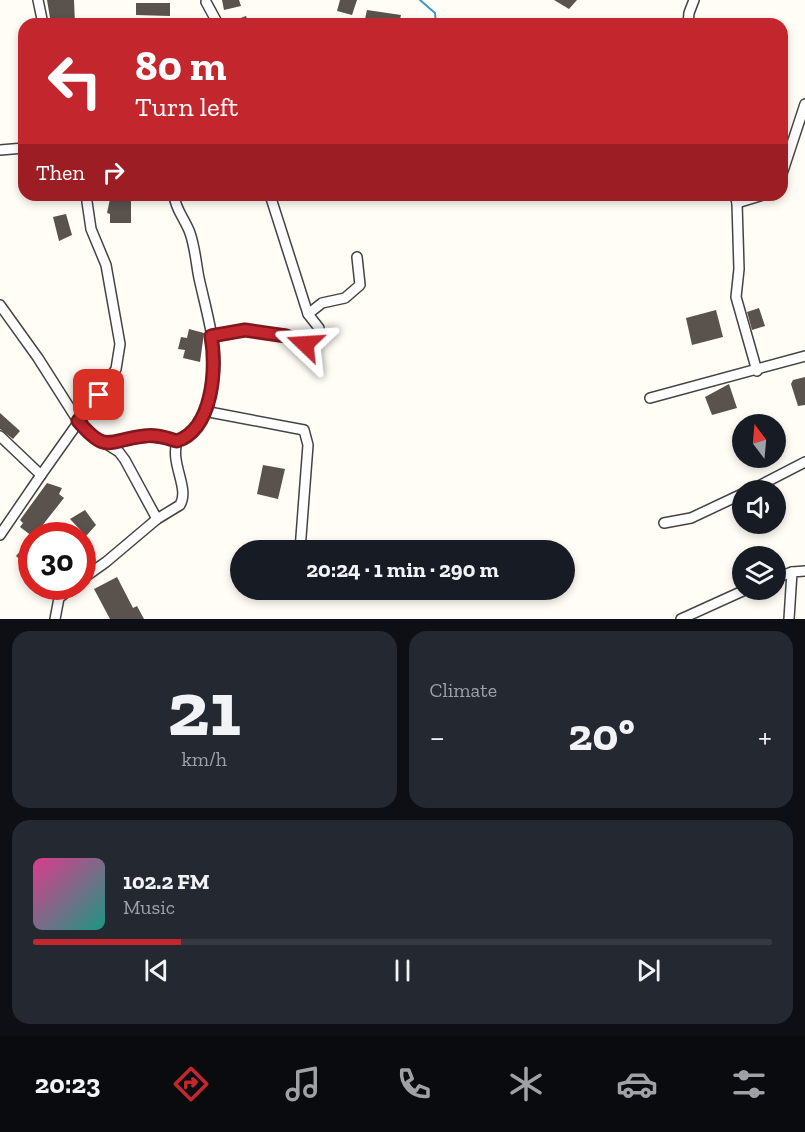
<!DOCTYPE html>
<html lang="en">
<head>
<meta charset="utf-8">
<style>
  :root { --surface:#171b24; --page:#242831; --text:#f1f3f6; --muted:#9ea1a6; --line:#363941; --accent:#c4262e }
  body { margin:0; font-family:"Zilla Slab",serif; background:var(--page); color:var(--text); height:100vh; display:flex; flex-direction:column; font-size:22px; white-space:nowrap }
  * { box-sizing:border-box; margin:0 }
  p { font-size:20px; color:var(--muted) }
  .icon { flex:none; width:33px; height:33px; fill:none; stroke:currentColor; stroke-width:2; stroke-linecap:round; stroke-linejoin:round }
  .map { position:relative; height:619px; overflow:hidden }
  .drawer { display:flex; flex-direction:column; gap:12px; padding:12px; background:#0d0f14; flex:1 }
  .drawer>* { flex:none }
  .banner { position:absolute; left:18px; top:18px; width:770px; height:183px; border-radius:18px; box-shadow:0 3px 9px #0003; background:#c4262e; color:#fff; overflow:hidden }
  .needle { width:39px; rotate:344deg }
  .tools { position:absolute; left:732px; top:414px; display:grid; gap:12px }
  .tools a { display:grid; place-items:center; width:54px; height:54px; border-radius:50%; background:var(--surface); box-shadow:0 3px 9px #0003; font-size:30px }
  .speed { position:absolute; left:18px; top:522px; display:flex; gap:12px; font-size:30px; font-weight:700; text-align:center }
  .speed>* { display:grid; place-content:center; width:78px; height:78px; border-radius:50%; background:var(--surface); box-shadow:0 3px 9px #0003; line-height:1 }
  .speed .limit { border:9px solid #d22; background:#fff; color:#111 }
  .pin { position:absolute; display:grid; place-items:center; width:51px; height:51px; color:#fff; margin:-26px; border-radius:12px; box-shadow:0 3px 9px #0006 }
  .me { position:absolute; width:66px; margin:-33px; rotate:290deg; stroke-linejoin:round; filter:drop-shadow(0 0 4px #0008) }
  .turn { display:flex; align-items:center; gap:21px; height:126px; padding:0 18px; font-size:27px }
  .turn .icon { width:78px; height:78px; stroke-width:2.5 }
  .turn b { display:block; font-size:42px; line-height:51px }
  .then { display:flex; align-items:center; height:57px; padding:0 18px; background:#0003; gap:12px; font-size:22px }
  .big { font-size:45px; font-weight:800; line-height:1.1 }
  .drawer .card { flex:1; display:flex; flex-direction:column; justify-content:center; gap:9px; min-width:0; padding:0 21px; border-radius:18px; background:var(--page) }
  .drawer .dial { align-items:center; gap:0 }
  .dial b { font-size:78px; line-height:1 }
  .song { display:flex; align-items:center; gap:18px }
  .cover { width:72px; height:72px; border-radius:9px; background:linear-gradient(135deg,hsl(330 70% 55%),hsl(170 70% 35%)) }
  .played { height:6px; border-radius:3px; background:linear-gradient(90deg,var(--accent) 20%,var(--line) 20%) }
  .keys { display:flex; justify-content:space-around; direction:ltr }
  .heat { display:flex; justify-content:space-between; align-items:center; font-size:33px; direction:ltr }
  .drawer .tiles { flex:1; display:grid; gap:12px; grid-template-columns:1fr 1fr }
  .card:last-child { grid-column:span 2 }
  .trip { position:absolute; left:230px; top:540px; width:345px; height:60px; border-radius:30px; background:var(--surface); box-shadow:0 3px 9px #0003; font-weight:800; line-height:60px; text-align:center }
  .dock { display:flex; height:96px; justify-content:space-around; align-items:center; background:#090b0e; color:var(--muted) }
  .dock .icon { width:42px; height:42px }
  .dock .current { color:var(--accent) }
  .dock b { font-size:27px; color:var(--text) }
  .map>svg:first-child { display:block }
</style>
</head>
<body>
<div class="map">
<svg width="805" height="619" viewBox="0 0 805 619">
  <rect width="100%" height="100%" fill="#fffdf5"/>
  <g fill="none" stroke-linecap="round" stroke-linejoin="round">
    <g stroke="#3f96cf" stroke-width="2">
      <polyline points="420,0 435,13 436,24"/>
      <polyline points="481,195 485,200"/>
    </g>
  </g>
  <g fill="#5a524d">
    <polygon points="47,0 74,0 75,24 51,24"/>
    <polygon points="222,0 239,0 241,6 224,10"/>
    <polygon points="340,0 357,0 352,15 337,11"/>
    <polygon points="554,0 577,0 569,9"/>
    <polygon points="136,3 170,3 170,16 136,15"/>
    <polygon points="367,10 401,15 399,24 365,19"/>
    <polygon points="246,16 249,24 227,24 227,23"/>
    <polygon points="110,199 131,199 131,223 110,223 110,214 107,213"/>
    <polygon points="66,214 72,235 59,241 53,217"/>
    <polygon points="759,308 765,326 752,330 747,312"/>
    <polygon points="716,310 723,337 692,345 686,318"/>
    <polygon points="189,329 204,333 200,362 183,358 185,350 178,349 181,337 187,338"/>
    <polygon points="805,377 805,405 798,406 791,384 793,380"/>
    <polygon points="729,384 737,408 712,415 705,397"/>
    <polygon points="0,413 20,431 13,439 0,429"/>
    <polygon points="263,465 285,469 278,499 257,494"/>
    <polygon points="47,483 62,488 59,494 64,498 34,536 32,536 20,527 23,523 20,520"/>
    <polygon points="85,510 96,525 86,536 70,519"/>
    <polygon points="32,538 32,570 16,556"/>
    <polygon points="117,577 133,608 137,606 144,619 110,619 94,589"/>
  </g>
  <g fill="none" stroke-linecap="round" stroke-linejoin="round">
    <defs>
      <g id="street">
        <polyline points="38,0 43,24"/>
        <polyline points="206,2 218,24"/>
        <polyline points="688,24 689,13 694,0"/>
        <polyline points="0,150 24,148"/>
        <polyline points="782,174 805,104"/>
        <polyline points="270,195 308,314"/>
        <polyline points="735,195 737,203 739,269 736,297 757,371"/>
        <polyline points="737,203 763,195"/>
        <polyline points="0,305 38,358 78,421 86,431 119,452 125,460 157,519"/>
        <path d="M211,336L245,330L286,335L305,344C313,342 318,337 319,328L308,314L322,303L345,298L360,285L357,257"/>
        <polyline points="650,398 805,356"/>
        <polyline points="204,411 304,430 308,445 300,550"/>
        <polyline points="0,436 41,475 116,369 120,344 106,265 91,229 86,195"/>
        <path d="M110,445C137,437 149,434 177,441"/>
        <polyline points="751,490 805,462"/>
        <polyline points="664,523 691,518 742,494"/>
        <polyline points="0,535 41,475"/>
        <polyline points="776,578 792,572"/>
        <path d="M82,579L106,562L157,519L180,505C190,488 170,465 177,441C207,431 217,378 214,350C211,325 204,301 199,278C196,263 195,247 190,233C185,219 175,209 174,195"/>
        <polyline points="55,619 59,598 74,586"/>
        <polyline points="681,619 745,590"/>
        <polyline points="789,619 792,572 805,571"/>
      </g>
    </defs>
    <use href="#street" stroke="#444" stroke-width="12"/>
    <use href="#street" stroke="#fff" stroke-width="9"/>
  </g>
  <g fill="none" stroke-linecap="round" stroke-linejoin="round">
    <defs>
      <path id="route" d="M99,395L78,421C107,455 108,440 144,436C156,434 166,438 177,441C213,429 217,368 211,336L245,330L286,336L305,344"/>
    </defs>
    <use href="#route" stroke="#7f191e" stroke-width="15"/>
    <use href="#route" stroke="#c4262e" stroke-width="10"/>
  </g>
</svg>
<div class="tools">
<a><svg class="needle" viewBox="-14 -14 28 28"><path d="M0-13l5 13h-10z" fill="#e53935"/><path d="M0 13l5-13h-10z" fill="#9ea1a6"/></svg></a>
<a><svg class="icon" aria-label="sound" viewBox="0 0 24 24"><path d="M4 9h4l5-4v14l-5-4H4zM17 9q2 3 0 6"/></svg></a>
<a><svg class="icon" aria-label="layers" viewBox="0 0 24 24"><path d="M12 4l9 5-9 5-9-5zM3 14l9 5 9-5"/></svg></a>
</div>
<div class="speed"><div class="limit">30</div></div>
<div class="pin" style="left:99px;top:395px;background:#d93025"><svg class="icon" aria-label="arrive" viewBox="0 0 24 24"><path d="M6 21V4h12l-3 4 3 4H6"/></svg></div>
<svg class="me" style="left:305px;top:344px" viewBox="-20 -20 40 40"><path d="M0-17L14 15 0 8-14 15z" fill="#c4262e" stroke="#fff" stroke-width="4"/></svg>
<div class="trip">20:24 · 1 min · 290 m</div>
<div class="banner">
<div class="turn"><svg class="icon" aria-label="left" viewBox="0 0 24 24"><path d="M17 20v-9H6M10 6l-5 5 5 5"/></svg><div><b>80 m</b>Turn left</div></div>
<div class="then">Then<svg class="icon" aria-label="right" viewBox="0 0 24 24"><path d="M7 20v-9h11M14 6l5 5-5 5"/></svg></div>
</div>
</div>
<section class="drawer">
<div class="tiles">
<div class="card dial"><b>21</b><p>km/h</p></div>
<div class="card"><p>Climate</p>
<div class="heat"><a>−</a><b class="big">20°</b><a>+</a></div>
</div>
<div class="card">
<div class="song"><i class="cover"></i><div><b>102.2 FM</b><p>Music</p></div></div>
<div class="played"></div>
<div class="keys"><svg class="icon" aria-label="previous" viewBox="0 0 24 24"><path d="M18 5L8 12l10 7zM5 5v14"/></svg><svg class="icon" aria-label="pause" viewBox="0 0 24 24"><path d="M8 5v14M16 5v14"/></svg><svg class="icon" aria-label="next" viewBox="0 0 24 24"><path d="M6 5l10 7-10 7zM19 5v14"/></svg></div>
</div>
</div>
</section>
<nav class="dock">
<b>20:23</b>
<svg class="icon current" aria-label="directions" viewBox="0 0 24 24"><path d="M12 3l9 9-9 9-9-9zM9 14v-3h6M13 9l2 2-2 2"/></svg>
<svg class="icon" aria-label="music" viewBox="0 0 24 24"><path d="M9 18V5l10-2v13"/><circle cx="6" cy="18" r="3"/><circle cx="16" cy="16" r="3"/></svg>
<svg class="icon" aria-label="phone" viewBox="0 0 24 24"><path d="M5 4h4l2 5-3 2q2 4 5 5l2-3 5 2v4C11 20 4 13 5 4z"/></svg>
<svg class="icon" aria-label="climate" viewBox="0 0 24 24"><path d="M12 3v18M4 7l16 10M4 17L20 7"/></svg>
<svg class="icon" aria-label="car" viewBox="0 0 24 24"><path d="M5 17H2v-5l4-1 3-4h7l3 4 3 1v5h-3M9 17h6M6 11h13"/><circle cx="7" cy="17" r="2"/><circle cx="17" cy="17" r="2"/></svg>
<svg class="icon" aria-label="filters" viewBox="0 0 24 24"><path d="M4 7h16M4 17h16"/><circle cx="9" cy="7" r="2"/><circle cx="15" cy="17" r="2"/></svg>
</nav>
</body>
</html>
